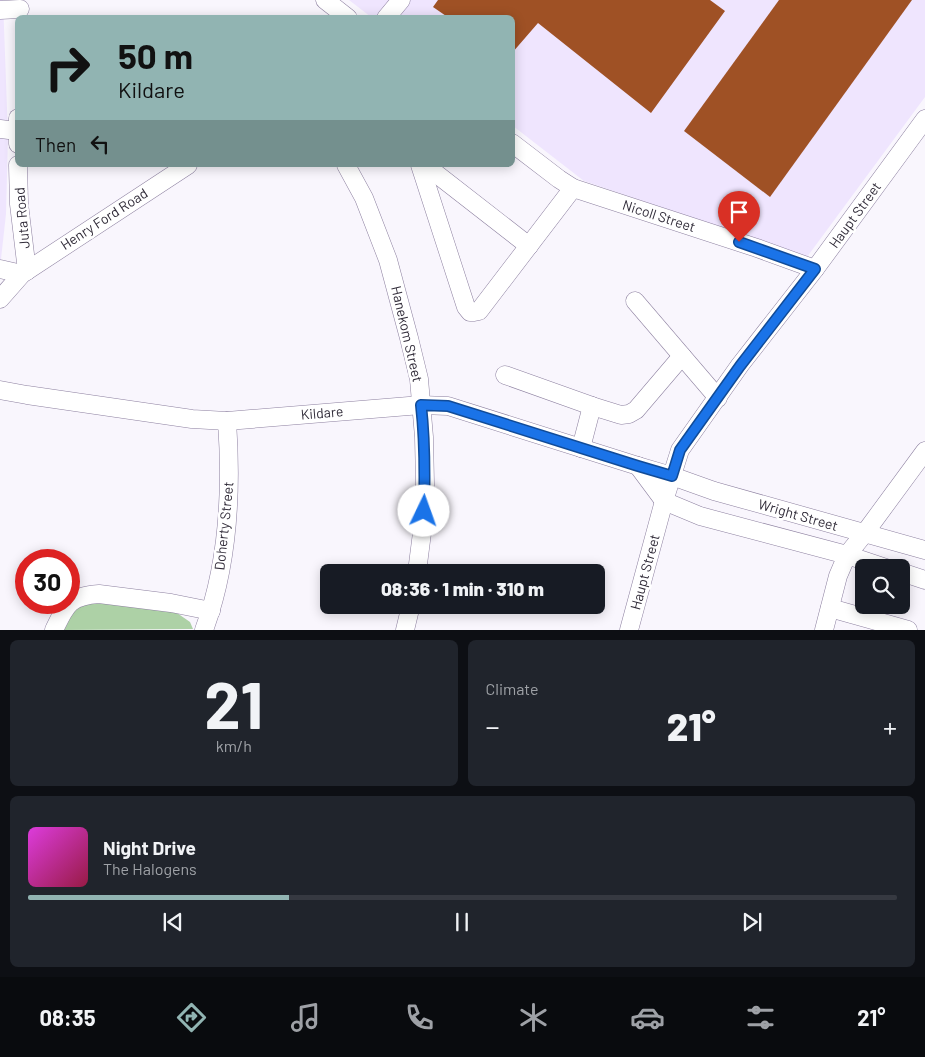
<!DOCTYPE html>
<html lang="en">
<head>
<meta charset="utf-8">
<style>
  :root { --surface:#171b24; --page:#20242c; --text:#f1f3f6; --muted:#9ea1a6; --line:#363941; --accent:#91b4b2 }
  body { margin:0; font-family:Barlow,sans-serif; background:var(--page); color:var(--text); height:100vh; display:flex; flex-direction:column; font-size:19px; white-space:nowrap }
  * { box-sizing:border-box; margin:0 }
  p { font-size:16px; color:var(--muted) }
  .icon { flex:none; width:28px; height:28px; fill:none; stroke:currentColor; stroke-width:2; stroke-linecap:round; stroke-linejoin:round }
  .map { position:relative; height:630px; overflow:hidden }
  .side { display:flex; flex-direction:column; gap:10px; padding:10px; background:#0d0f14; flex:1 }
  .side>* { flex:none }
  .top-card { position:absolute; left:15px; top:15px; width:500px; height:152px; border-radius:8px; box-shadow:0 2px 12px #0003; background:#91b4b2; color:#111; overflow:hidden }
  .tools { position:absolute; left:855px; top:559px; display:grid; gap:10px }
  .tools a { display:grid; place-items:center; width:55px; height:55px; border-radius:8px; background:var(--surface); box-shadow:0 2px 12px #0003; font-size:25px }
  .speed { position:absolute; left:15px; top:549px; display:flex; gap:10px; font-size:25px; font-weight:700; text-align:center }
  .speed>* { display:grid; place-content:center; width:65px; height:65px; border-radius:50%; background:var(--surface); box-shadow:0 2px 12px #0003; line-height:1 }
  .speed .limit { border:8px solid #d22; background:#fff; color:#111 }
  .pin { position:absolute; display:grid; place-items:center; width:42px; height:42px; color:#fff; margin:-51px -21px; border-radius:50% 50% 50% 0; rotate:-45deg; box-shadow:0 0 5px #0007 }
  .pin .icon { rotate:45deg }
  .me { position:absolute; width:55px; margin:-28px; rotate:3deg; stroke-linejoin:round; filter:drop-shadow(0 0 4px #0008) }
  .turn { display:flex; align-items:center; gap:18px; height:105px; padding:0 20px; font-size:22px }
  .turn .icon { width:65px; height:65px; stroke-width:2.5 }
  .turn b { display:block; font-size:35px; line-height:42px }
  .then { display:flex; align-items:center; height:48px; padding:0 20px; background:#0003; gap:10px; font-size:19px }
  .big { font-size:38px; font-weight:800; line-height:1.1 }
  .side .card { flex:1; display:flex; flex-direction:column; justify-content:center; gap:8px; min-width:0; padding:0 18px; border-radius:8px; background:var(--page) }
  .side .dial { align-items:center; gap:0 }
  .dial b { font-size:65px; line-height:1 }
  .song { display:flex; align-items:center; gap:15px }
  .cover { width:60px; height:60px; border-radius:8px; background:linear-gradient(135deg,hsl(300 70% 55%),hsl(340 70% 35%)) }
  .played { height:5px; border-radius:2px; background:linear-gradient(90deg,var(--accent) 30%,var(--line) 30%) }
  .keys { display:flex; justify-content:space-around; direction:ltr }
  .heat { display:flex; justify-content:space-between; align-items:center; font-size:28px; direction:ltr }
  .side .tiles { flex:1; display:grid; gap:10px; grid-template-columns:1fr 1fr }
  .card:last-child { grid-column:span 2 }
  .trip { position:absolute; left:320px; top:564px; width:285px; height:50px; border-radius:8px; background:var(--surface); box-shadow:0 2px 12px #0003; font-weight:800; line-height:50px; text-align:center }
  .tab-bar { display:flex; height:80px; justify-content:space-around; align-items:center; background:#090b0e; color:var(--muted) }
  .tab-bar .icon { width:35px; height:35px }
  .tab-bar .selected { color:var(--accent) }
  .tab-bar b { font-size:22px; color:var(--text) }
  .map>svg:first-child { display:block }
</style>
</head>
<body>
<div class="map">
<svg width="925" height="630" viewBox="0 0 925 630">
  <rect width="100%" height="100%" fill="#f9f6fd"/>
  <g fill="#efe5fe">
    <polygon points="0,0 3,0 8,136 6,214 0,268"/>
    <polygon points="349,0 925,0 925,97 807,257 584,181 513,126 512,18 371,17"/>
  </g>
  <polygon fill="#add1a6" points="94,601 177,613 190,622 193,629 64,630 73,611 80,605"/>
  <g fill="#9f5125">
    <polygon points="438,0 710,0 725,11 651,113 538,23 512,53 512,18 449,18 433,7"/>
    <polygon points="779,0 912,0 770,197 684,131"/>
  </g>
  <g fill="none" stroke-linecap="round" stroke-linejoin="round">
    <defs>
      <g id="minor">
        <polyline points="325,0 348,18"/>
        <polyline points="0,10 20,9"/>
        <polyline points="386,18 401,0"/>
        <polyline points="18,118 18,144"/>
        <polyline points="0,129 17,131"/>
        <polyline points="512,143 559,179 573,188 757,248 815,269"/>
        <polyline points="18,165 19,204 27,271"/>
        <polyline points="346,165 364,198 388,260 409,338 419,379 424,437 425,484 423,525 417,572"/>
        <polyline points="420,165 466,307 470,312 474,312 479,311 573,188"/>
        <polyline points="425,165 529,246"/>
        <polyline points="0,269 22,274"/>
        <polyline points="0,299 22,274 188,165"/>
        <polyline points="635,301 718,398"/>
        <polyline points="505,375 592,406 621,415 629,414 636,410 682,356"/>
        <polyline points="0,390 27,395 192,419 227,421 421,405 448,406 638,466 672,476 714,491 925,550"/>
        <polyline points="581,448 592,406"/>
        <polyline points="638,466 664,501 700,516 847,555 886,568"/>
        <polyline points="901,572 925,580"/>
        <polyline points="830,608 908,630"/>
        <path d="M54,630C66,605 69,596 99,594L171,603L211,611"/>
        <path d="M204,630C229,563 232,491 227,421"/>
        <polyline points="405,630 411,605"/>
        <polyline points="629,630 664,501 680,450 740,365 815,269 925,119"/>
        <polyline points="824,630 838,576 847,555 864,534 925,451"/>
      </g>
    </defs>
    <use href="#minor" stroke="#8d80a0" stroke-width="19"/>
    <use href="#minor" stroke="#fff" stroke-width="18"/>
  </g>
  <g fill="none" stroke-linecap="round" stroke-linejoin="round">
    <defs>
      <path id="route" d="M424,511C425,475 425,440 421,405L448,406L638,466L672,476L680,450L740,366L815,269L739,242"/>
    </defs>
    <use href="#route" stroke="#114b97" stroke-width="12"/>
    <use href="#route" stroke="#1a73e8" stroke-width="9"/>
  </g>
  <g text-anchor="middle" stroke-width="5" stroke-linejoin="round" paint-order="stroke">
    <g font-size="14" fill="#312c39" stroke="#fff">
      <text transform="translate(855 215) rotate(-54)" y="5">Haupt Street</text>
      <text transform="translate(659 216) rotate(18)" y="5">Nicoll Street</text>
      <text transform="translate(22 218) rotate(-95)" y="5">Juta Road</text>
      <text transform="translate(104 219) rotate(-33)" y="5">Henry Ford Road</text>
      <text transform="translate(407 334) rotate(77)" y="5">Hanekom Street</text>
      <text transform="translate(322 413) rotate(-5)" y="5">Kildare</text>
      <text transform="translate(798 515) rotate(16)" y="5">Wright Street</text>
      <text transform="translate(224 526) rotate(-84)" y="5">Doherty Street</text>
      <text transform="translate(645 572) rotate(-75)" y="5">Haupt Street</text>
    </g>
  </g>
</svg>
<div class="tools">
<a><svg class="icon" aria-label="search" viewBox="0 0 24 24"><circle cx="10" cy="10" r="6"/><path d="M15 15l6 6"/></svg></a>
</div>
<div class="speed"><div class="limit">30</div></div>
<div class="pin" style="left:739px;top:242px;background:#d93025"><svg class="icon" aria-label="arrive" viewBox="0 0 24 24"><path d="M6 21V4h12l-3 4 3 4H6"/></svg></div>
<svg class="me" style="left:424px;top:511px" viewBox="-20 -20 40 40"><circle r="19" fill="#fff"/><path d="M0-13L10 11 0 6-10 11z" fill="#1a73e8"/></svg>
<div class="trip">08:36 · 1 min · 310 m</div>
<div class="top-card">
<div class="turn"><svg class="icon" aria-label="right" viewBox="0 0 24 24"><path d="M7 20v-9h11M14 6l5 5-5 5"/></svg><div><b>50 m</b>Kildare</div></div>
<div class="then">Then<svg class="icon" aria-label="left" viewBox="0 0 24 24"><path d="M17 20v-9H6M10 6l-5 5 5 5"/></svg></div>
</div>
</div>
<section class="side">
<div class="tiles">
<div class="card dial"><b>21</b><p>km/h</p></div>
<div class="card"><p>Climate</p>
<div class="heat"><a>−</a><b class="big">21°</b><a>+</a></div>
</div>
<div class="card">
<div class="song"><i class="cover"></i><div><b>Night Drive</b><p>The Halogens</p></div></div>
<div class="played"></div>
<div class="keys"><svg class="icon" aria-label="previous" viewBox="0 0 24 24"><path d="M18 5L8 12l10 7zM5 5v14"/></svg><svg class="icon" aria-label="pause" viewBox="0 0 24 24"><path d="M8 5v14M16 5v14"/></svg><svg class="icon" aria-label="next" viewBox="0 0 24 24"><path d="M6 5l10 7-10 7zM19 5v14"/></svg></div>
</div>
</div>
</section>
<nav class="tab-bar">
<b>08:35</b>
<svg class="icon selected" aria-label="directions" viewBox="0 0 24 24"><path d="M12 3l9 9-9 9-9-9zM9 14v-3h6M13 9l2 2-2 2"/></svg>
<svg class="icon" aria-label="music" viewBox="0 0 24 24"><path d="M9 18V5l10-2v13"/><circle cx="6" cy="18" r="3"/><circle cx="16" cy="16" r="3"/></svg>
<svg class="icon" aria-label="phone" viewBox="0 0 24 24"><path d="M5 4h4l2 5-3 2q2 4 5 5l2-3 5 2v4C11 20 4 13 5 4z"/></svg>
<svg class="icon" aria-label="climate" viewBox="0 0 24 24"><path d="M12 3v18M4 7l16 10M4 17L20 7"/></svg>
<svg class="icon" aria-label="car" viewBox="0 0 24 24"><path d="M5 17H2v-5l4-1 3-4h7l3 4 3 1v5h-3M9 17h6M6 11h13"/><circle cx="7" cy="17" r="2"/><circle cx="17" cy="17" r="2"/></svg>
<svg class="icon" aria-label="filters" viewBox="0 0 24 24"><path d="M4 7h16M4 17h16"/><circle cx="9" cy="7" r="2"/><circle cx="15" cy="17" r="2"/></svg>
<b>21°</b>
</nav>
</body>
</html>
